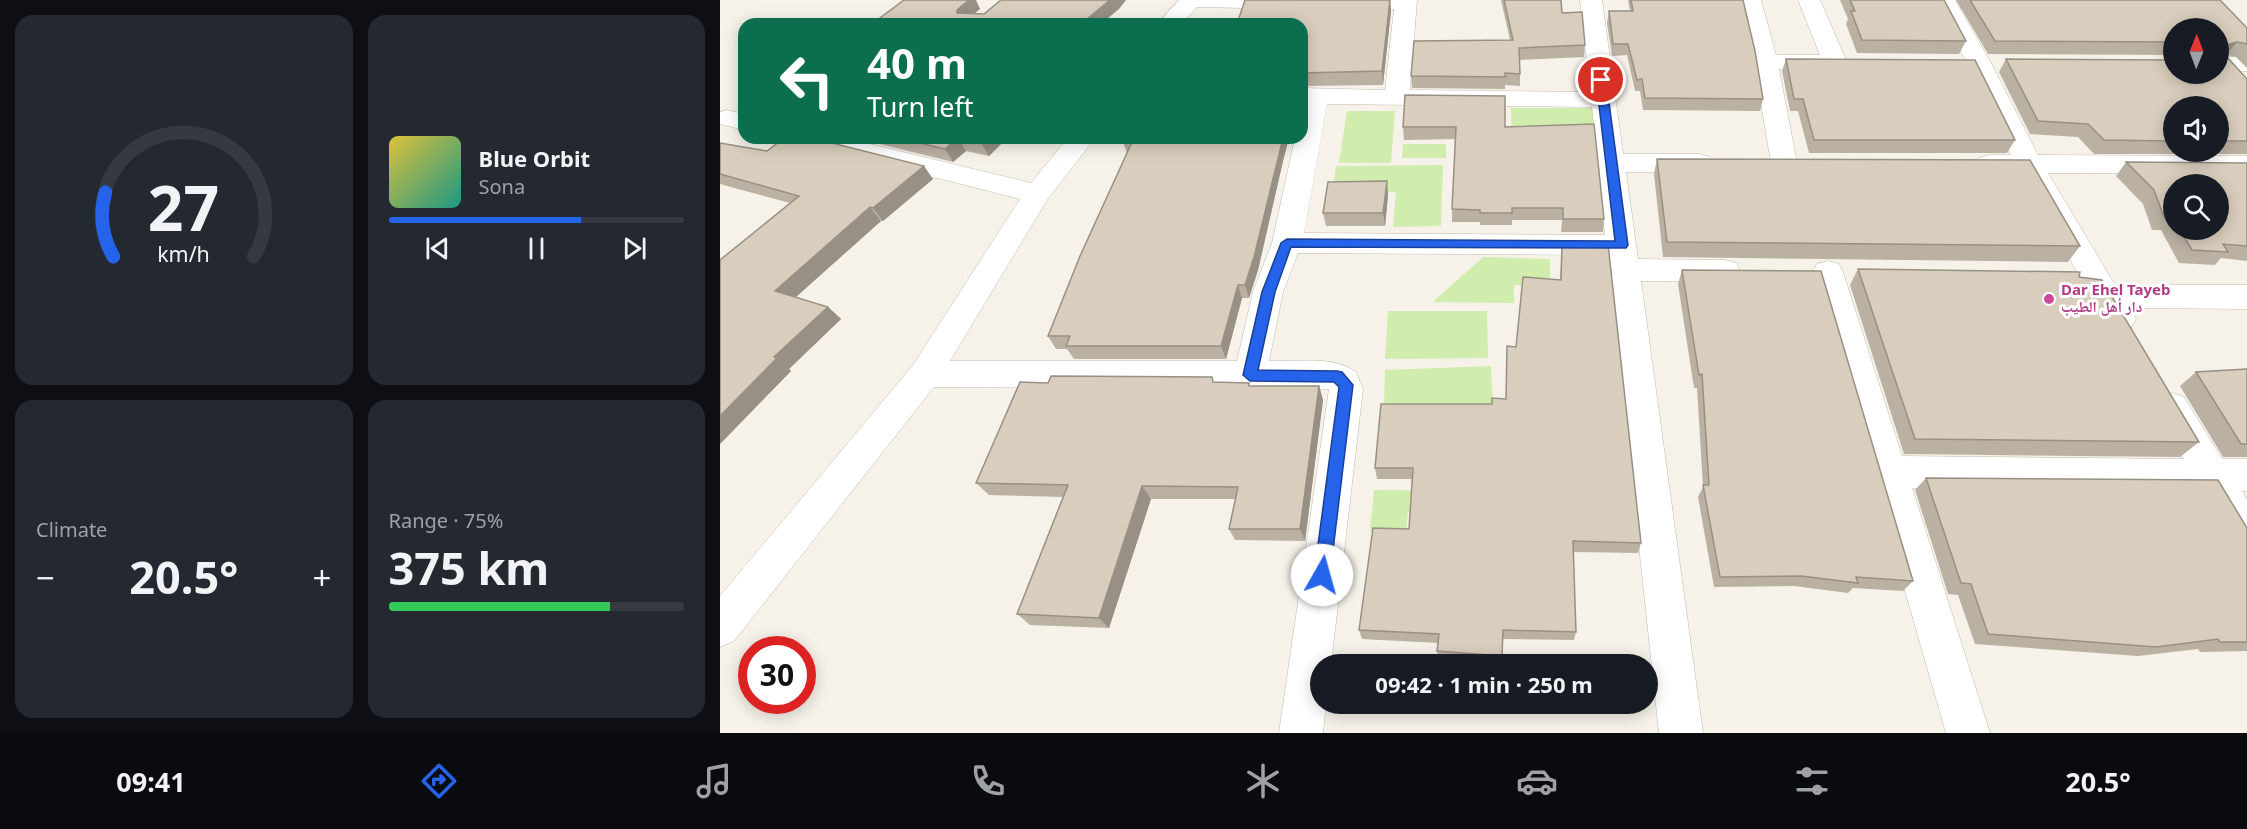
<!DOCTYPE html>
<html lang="en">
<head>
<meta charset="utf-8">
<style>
  :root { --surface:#171b24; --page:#242831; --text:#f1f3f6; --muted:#9ea1a6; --line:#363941; --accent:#2563eb }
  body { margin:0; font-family:"Noto Sans","Noto Naskh Arabic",sans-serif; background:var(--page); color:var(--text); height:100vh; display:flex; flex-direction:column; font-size:22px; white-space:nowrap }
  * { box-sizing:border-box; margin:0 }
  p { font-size:20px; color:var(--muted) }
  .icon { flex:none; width:33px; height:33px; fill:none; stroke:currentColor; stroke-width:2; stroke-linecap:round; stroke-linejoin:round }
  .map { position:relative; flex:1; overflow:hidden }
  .drawer { display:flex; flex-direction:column; gap:15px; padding:15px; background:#0d0f14; width:720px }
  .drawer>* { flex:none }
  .banner { position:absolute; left:18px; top:18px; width:570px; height:126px; border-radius:18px; box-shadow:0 3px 15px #0003; background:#0b6e4f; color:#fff; overflow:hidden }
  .needle { width:39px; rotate:1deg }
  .controls { position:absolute; left:1443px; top:18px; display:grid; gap:12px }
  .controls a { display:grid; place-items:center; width:66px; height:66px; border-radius:50%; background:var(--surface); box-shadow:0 3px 15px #0003; font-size:30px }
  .speed { position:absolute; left:18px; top:636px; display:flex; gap:12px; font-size:30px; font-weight:700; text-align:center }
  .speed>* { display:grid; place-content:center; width:78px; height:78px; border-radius:50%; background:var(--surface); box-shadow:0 3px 15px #0003; line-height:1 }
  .speed .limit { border:9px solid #d22; background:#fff; color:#111 }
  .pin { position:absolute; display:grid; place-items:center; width:51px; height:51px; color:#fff; margin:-26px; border:3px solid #fff; border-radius:50%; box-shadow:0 2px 6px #0007 }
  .me { position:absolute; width:66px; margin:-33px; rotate:7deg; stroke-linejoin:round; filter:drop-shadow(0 0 4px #0008) }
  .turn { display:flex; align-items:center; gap:21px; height:126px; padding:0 30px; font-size:27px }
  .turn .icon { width:78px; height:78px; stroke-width:2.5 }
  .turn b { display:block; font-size:42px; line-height:51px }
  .big { font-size:45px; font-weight:700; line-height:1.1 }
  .drawer .card { flex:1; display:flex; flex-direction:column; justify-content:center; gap:9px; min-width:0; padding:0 21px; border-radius:18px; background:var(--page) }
  .drawer .dial { align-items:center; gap:0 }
  .dial svg { height:156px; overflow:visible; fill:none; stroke:var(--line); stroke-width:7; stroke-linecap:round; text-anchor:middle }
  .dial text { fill:var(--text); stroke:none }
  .song { display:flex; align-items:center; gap:18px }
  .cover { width:72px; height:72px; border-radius:9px; background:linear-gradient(135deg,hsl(50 70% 55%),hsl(170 70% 35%)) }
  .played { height:6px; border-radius:3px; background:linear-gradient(90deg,var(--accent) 65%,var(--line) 65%) }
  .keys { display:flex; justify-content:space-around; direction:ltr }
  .heat { display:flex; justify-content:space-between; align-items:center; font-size:33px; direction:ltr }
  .charge { height:9px; border-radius:4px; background:linear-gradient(90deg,#34c759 75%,var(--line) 0) }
  .drawer .tiles { flex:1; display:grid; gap:15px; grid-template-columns:repeat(2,1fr) }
  .trip { position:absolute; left:590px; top:654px; width:348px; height:60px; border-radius:30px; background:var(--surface); box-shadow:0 3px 15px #0003; font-weight:700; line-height:60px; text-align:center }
  .tab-bar { display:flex; height:96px; justify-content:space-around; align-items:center; background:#090b0e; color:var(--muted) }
  .tab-bar .icon { width:42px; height:42px }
  .tab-bar .selected { color:var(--accent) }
  .tab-bar b { font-size:27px; color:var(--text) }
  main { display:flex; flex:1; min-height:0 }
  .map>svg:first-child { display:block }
</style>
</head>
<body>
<main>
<section class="drawer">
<div class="tiles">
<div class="card dial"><svg viewBox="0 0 100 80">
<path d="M14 69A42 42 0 1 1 86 69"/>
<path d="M14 69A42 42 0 0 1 10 36" stroke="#2563eb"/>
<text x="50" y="56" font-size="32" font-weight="700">27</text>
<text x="50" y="72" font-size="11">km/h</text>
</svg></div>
<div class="card">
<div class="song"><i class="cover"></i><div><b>Blue Orbit</b><p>Sona</p></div></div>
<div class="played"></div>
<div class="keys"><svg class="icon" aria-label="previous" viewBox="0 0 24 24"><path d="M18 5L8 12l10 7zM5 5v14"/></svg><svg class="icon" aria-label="pause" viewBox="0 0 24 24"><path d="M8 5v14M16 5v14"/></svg><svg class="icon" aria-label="next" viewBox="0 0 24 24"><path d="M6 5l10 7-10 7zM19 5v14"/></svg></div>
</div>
<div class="card"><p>Climate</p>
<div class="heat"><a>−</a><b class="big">20.5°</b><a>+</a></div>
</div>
<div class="card"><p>Range · 75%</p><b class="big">375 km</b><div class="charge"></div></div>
</div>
</section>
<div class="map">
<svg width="1527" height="733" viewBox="0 0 1527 733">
  <rect width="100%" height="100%" fill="#f6f2e9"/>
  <g fill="#d0edae">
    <polygon points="791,108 874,108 877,134 792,158"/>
    <polygon points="627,111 675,111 671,163 619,163"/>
    <polygon points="683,144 726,144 726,158 682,158"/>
    <polygon points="723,165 721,226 673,227 676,192 613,192 616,166"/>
    <polygon points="763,257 830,259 830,286 794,285 794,303 713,302"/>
    <polygon points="668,311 767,311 768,358 665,359"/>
    <polygon points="771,366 773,406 664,410 665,370"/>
    <polygon points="654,490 772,491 772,513 688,512 686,531 650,531"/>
  </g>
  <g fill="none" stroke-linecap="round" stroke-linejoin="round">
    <defs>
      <g id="minor">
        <polygon points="459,0 580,0 581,2 578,7 570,9 477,7 461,24 437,24"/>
        <path d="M615,0H697L690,90L870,92L860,0H882L903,154H980L990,157L993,163L990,169L980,172H906L918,259L1005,260L1016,263L1020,271L1016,279L1005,282L921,281L983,733H939L888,255L578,253L563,292L549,361C575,362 614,355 636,372L643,389L611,664H600V704H606L603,733H559L609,389L214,387L14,641L0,647V596L193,365L300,199L82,144L78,138H125L311,183L348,138H375L327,200L230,361H517L533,292L552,243L575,138H582V88L665,90L674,9H625L617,7L614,2ZM607,104L872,107L885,235L584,233Z"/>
        <polygon points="1019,0 1041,0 1056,55 1100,55 1078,0 1100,0 1127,62 1123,67 1115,69 1059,69 1077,163 1074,169 1064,172 1054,169 1051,163 1034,62"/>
        <polygon points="1213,0 1235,0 1271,63 1318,155 1527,156 1527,174 1328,173 1395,285 1527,285 1527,309 1410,308 1416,319 1411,328 1400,331 1389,328 1301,173 1269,173 1259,170 1256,164 1259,158 1269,155 1291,155 1247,63"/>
        <rect x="1498" y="57" width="29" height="14"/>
        <polygon points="7,110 24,114 24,130 0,124 0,112"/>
        <polygon points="1108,261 1119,264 1123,272 1182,456 1464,459 1435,407 1440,397 1452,393 1464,397 1502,459 1527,459 1527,491 1522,491 1527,500 1527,551 1514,546 1482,490 1192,488 1270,733 1226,733 1093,272 1097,264"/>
      </g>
    </defs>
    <use href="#minor" stroke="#c2baaa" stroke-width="1"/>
    <use href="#minor" fill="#fff" fill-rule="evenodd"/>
  </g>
  <g fill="#bbb1a3" fill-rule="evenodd">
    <polygon points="670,0 671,11 663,85 582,86 582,24"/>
    <polygon points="781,0 841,0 842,13 865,45 864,57 800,60 800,86 785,85 785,89 692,88 691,76 790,40"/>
    <polygon points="908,0 1023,0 1043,99 1040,111 923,110 920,91 915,91 907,55 892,56 887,23 889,11 910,11"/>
    <polygon points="1120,0 1224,0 1246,41 1239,54 1137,53 1126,24 1128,19"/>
    <path d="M1236,0H1500L1527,28V68L1516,57L1507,55V57L1527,79V154H1374L1358,137L1310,134L1279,72L1286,59L1498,74L1454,28V55L1268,54ZM1454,106H1498V152H1454Z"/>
    <polygon points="1066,59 1295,140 1287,153 1089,153 1078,111 1070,111 1062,71"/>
    <polygon points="683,127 785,127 884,219 883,232 841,232 842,220 792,220 792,225 760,225 760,222 732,222 732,209 735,139 684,140"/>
    <polygon points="135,138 287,138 269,156 246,151 233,162"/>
    <polygon points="404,138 569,138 563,161 538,270 529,298 522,298 506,359 354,359 347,349 336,349 328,336 407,153 403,142"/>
    <polygon points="0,143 213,179 163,221 161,221 76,297 108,307 121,319 69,369 71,371 0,444 70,203 0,184"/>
    <polygon points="937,159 1360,246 1348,262 943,257 934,174"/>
    <path d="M1406,162L1527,163V261L1501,258L1495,265L1459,263L1441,230H1432L1423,204L1396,176ZM1454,184L1498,230H1454Z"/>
    <polygon points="667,181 668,195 665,226 606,226 603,213"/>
    <polygon points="842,244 921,543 918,553 853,552 856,632 854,640 783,639 782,664 719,660 717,651 718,643 642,639 639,630 689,529 693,479 657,479 655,468 772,404 786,399 796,347 840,280"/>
    <polygon points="1138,269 1359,277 1479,442 1460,457 1184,454 1130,285"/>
    <polygon points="962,270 1193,581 1183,591 1133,588 1128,593 1074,586 994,587 978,497 983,487 977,388 974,388 958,284"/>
    <polygon points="1527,369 1527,457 1503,457 1460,386 1476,372"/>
    <polygon points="495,382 530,386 599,386 603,400 585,541 515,540 509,529 515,499 431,499 389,628 310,625 297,614 343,497 269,495 256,483"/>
    <polygon points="1206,478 1527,528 1527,651 1480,652 1478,649 1418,656 1255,644 1238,595 1228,594 1195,490"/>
  </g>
  <g fill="#989084">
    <polygon points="249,0 256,0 260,9 244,22 237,13 237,10"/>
    <polygon points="390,0 406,0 399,9 381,24 361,24"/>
    <polygon points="670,0 671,11 663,85 662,71"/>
    <polygon points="1517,42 1506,55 1509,44"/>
    <polygon points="238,138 246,151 233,162 225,149"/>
    <polygon points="266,138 287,138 269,156 261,143"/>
    <polygon points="563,138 569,138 563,161 538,270 529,298 525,285"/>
    <polygon points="204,166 213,179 163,221 153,208"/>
    <polygon points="667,181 668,195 665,226 663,213"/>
    <polygon points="150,207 161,221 68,304 55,291"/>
    <polygon points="518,285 522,298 506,359 501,346"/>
    <polygon points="108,307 121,319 69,369 71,371 0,444 0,416 54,357"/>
    <polygon points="599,386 603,400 585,541 580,529"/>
    <polygon points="422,486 431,499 389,628 379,618"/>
  </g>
  <g fill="#d9cebd" stroke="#989084" stroke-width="1.5">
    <polygon points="184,0 249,0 237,10 237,13 264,14 281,0 390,0 361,24 152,24"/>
    <polygon points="525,0 670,0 662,71 582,73 582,24 517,24"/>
    <polygon points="784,0 841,0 842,13 862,12 865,45 799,48 800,74 785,73 785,77 691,76 694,41 793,40"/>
    <polygon points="911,0 1023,0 1035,51 1043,99 925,98 922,79 917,80 908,44 893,44 889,11 913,11"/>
    <polygon points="1130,0 1224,0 1246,41 1142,40 1131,11 1135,11"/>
    <polygon points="1250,0 1500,0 1527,28 1527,44 1517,42 1509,44 1507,57 1527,79 1527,141 1498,141 1498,106 1454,106 1454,141 1384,140 1368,124 1318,121 1286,59 1454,60 1454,74 1498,74 1498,28 1454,28 1454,42 1275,41"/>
    <polygon points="1066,59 1255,60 1295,140 1094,140 1083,99 1074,99"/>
    <polygon points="685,95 785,96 785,127 874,124 884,219 843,219 843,208 792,208 792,213 760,213 760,210 732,209 736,127 683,127"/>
    <polygon points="64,138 92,138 204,166 153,208 150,207 55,291 108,307 54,357 57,358 0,416 0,260 79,196 0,174 0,143 47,151"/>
    <polygon points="179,138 266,138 261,143 238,138 225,149"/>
    <polygon points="404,138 563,138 534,257 525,285 518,285 501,346 346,346 350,336 328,336 360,256 412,142 403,142"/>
    <polygon points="937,159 1310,160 1360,246 947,242"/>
    <polygon points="1406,162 1527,163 1527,246 1503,244 1508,252 1472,250 1460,230 1498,230 1498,184 1454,184 1454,218 1453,217 1444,217 1434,190"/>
    <polygon points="667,181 663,213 603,213 608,182"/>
    <polygon points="842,244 888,244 921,543 853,541 856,632 783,630 782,656 717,651 719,634 639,630 653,528 689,529 693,468 655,468 661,404 772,404 772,398 786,399 787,346 796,347 803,277 841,280"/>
    <polygon points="1138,269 1360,272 1359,277 1382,280 1479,442 1195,439"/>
    <polygon points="962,270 1101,271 1193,581 1136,577 1138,583 1081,576 1000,577 983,485 989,485 982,374 979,375"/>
    <polygon points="1527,369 1527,444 1521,444 1476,372"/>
    <polygon points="331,376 492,377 493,382 529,383 529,386 599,386 580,529 509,529 518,487 422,486 379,618 297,614 348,485 256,483 300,382 328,383"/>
    <polygon points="1206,478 1498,480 1527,528 1527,642 1500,642 1498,639 1436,647 1268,634 1251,584 1241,583"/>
  </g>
  <polygon fill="#2563eb" stroke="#184099" stroke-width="1.5" points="881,77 886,80 908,245 906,248 571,247 555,292 538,370 617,371 622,372 633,385 610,575 608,581 602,583 596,581 594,575 619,387 614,382 530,381 523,375 542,292 561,243 567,239 895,241 876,80"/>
  <circle fill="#d1479c" stroke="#fff" stroke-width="2" cx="1329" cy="299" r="6"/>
  <g text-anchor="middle" stroke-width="6" stroke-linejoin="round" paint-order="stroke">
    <g font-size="15" font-weight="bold" fill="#b23c85" stroke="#fff" text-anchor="start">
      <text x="1341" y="295">Dar Ehel Tayeb<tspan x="1341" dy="17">دار أهل الطيب</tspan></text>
    </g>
  </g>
</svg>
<div class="controls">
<a><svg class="needle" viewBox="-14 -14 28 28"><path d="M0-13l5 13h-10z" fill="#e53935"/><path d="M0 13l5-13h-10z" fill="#9ea1a6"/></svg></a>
<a><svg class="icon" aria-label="sound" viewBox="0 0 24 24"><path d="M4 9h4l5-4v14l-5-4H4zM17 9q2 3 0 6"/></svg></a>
<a><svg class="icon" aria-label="search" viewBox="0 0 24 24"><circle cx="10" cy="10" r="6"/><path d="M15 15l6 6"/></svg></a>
</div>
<div class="speed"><div class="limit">30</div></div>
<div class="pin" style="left:881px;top:80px;background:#d93025"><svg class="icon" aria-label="arrive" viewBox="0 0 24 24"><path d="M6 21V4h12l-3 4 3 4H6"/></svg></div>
<svg class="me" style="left:602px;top:575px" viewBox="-20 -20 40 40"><circle r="19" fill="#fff"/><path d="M0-13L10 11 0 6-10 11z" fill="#2563eb"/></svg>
<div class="trip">09:42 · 1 min · 250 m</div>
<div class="banner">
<div class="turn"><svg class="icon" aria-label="left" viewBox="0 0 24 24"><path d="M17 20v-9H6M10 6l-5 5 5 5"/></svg><div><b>40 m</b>Turn left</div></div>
</div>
</div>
</main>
<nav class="tab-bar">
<b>09:41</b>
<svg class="icon selected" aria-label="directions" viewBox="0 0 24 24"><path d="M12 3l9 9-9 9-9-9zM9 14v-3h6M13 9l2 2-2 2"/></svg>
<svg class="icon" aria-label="music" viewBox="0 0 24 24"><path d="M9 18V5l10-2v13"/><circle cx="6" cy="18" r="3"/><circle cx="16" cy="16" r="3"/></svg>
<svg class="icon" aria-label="phone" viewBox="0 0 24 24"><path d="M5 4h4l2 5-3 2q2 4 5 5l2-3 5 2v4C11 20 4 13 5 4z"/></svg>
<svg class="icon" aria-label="climate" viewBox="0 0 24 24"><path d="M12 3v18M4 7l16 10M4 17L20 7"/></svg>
<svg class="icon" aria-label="car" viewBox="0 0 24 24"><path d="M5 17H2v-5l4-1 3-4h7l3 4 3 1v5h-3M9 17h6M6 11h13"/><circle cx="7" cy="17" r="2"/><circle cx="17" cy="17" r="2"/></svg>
<svg class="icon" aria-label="filters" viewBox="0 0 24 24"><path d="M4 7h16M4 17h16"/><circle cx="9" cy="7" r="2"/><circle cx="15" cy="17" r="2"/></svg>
<b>20.5°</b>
</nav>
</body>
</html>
